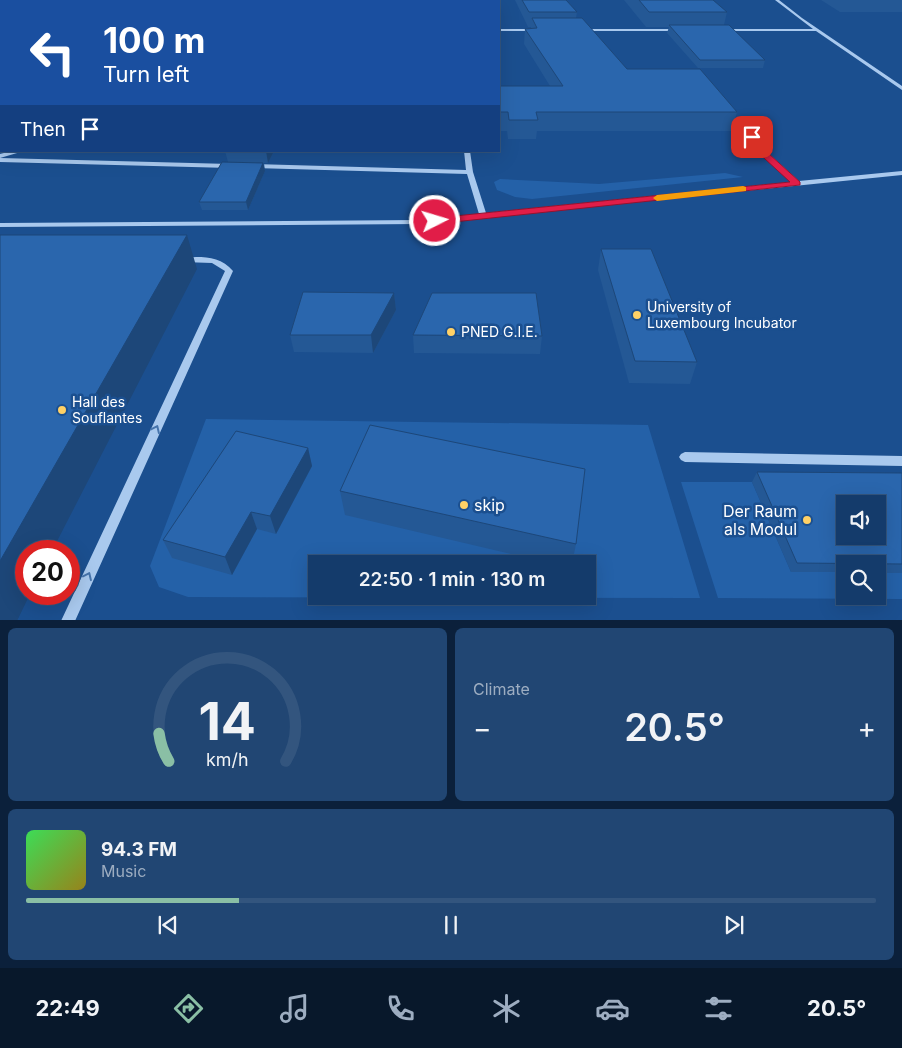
<!DOCTYPE html>
<html lang="en">
<head>
<meta charset="utf-8">
<style>
  :root { --surface:#143b6b; --page:#214673; --text:#f1f3f6; --muted:#9dadc1; --line:#33557e; --accent:#8abfa5 }
  body { margin:0; font-family:Inter,sans-serif; background:var(--page); color:var(--text); height:100vh; display:flex; flex-direction:column; font-size:19px; white-space:nowrap }
  * { box-sizing:border-box; margin:0 }
  p { font-size:16px; color:var(--muted) }
  .icon { flex:none; width:28px; height:28px; fill:none; stroke:currentColor; stroke-width:2; stroke-linecap:round; stroke-linejoin:round }
  .map { position:relative; height:620px; overflow:hidden }
  .drawer { display:flex; flex-direction:column; gap:8px; padding:8px; background:#0b203b; flex:1 }
  .drawer>* { flex:none }
  .hud { position:absolute; left:0px; top:0px; width:500px; height:152px; box-shadow:0 5px 20px #0002,0 0 0 1px var(--line); background:#1a4fa0; color:#fff; overflow:hidden }
  .tools { position:absolute; left:836px; top:495px; display:grid; gap:10px }
  .tools a { display:grid; place-items:center; width:50px; height:50px; border-radius:0px; background:var(--surface); box-shadow:0 5px 20px #0002,0 0 0 1px var(--line); font-size:25px }
  .speed { position:absolute; left:15px; top:540px; display:flex; gap:10px; font-size:25px; font-weight:700; text-align:center }
  .speed>* { display:grid; place-content:center; width:65px; height:65px; border-radius:50%; background:var(--surface); box-shadow:0 5px 20px #0002,0 0 0 1px var(--line); line-height:1 }
  .speed .limit { border:8px solid #d22; background:#fff; color:#111 }
  .pin { position:absolute; display:grid; place-items:center; width:42px; height:42px; color:#fff; margin:-21px; border-radius:10px; box-shadow:0 2px 8px #0006 }
  .me { position:absolute; width:55px; margin:-28px; rotate:85deg; stroke-linejoin:round; filter:drop-shadow(0 0 4px #0008) }
  .turn { display:flex; align-items:center; gap:18px; height:105px; padding:0 20px; font-size:22px }
  .turn .icon { width:65px; height:65px; stroke-width:2.5 }
  .turn b { display:block; font-size:35px; line-height:42px }
  .then { display:flex; align-items:center; height:48px; padding:0 20px; background:#0003; gap:10px; font-size:19px }
  .big { font-size:38px; font-weight:600; line-height:1.1 }
  .drawer .card { flex:1; display:flex; flex-direction:column; justify-content:center; gap:8px; min-width:0; padding:0 18px; border-radius:8px; background:var(--page) }
  .drawer .dial { align-items:center; gap:0 }
  .dial svg { height:130px; overflow:visible; fill:none; stroke:var(--line); stroke-width:7; stroke-linecap:round; text-anchor:middle }
  .dial text { fill:var(--text); stroke:none }
  .song { display:flex; align-items:center; gap:15px }
  .cover { width:60px; height:60px; border-radius:8px; background:linear-gradient(135deg,hsl(130 70% 55%),hsl(50 70% 35%)) }
  .played { height:5px; border-radius:2px; background:linear-gradient(90deg,var(--accent) 25%,var(--line) 25%) }
  .keys { display:flex; justify-content:space-around; direction:ltr }
  .heat { display:flex; justify-content:space-between; align-items:center; font-size:28px; direction:ltr }
  .drawer .tiles { flex:1; display:grid; gap:8px; grid-template-columns:1fr 1fr }
  .card:last-child { grid-column:span 2 }
  .trip { position:absolute; left:308px; top:555px; width:288px; height:50px; border-radius:0px; background:var(--surface); box-shadow:0 5px 20px #0002,0 0 0 1px var(--line); font-weight:600; line-height:50px; text-align:center }
  .tabs { display:flex; height:80px; justify-content:space-around; align-items:center; background:#08182b; color:var(--muted) }
  .tabs .icon { width:35px; height:35px }
  .tabs .current { color:var(--accent) }
  .tabs b { font-size:22px; color:var(--text) }
  .map>svg:first-child { display:block }
</style>
</head>
<body>
<div class="map">
<svg width="902" height="621" viewBox="0 0 902 621">
  <rect width="100%" height="100%" fill="#1b4f8f"/>
  <g fill="#2461a8" fill-rule="evenodd">
    <polygon points="725,173 743,177 532,199 515,197 497,190 494,182 500,179 599,184"/>
    <path d="M206,419L648,425L700,598L188,597L159,587L150,566ZM316,564H586V596H316Z"/>
    <polygon points="681,482 752,482 791,572 845,572 845,596 878,596 878,573 902,573 902,599 718,598"/>
  </g>
  <g fill="none" stroke-linecap="round" stroke-linejoin="round">
    <g fill="#a9c9ee" fill-rule="evenodd">
      <polygon points="450,0 455,0 456,1 452,1"/>
      <polygon points="775,0 779,0 802,18 902,86 902,90 816,31 724,31 722,30 724,29 813,29"/>
      <polygon points="499,29 536,29 538,30 536,31 499,31"/>
      <polygon points="581,29 678,29 680,30 678,31 580,31"/>
      <polygon points="0,81 1,82 1,84 0,85"/>
      <polygon points="757,129 760,131 755,137 758,144 799,181 902,171 902,175 419,224 0,227 0,223 419,220 479,214 467,174 253,168 250,166 253,164 466,170 464,151 470,151 473,172 486,213 792,182 752,145 749,137"/>
      <polygon points="12,151 24,151 0,158 0,154"/>
      <polygon points="0,158 230,164 233,166 230,168 0,162"/>
      <path d="M196,257C210,257 223,259 233,271L75,621H61L225,271L212,263L183,262L179,260L183,258Z"/>
      <polygon points="685,452 902,456 902,466 685,462 681,460 679,457 681,454"/>
    </g>
  </g>
  <g fill="#245895">
    <polygon points="0,0 303,0 302,1 1,1 1,54 0,54"/>
    <polygon points="515,0 566,0 577,12 576,18 627,69 737,112 732,131 537,131 536,139 508,139 507,131 499,131 499,86 550,86 524,44 525,29 531,29 531,27 528,27"/>
    <polygon points="624,0 713,0 727,12 724,25 765,60 763,68 698,68 667,33 669,27 646,27"/>
    <polygon points="821,0 902,0 902,12 840,12"/>
    <polygon points="225,151 274,151 268,163 264,163 265,171 248,210 202,210 199,202 228,162"/>
    <polygon points="601,249 697,362 690,384 629,383 598,270"/>
    <polygon points="394,293 396,310 373,353 294,352 290,335"/>
    <polygon points="413,335 542,336 540,354 414,353"/>
    <polygon points="308,448 312,466 276,534 257,529 232,575 172,558 163,540"/>
    <polygon points="757,472 902,473 902,573 878,573 878,564 845,564 845,572 791,572 752,482"/>
    <polygon points="340,491 576,544 572,564 554,564 345,515"/>
  </g>
  <g fill="#1d4779">
    <polygon points="288,0 303,0 302,1 287,1"/>
    <polygon points="266,151 274,151 268,163"/>
    <polygon points="263,163 265,171 248,210 246,202"/>
    <polygon points="187,235 197,269 52,551 26,551 26,594 30,594 17,621 0,621 0,561"/>
    <polygon points="394,293 396,310 373,353 371,335"/>
    <polygon points="308,448 312,466 276,534 270,516"/>
    <polygon points="251,512 257,529 232,575 225,557"/>
  </g>
  <g fill="#2a66ad" stroke="#1d4779" fill-rule="evenodd">
    <polygon points="0,0 288,0 287,1 1,1 1,12 0,12"/>
    <polygon points="522,0 566,0 577,12 529,12"/>
    <polygon points="639,0 713,0 727,12 649,12"/>
    <polygon points="532,18 582,18 627,69 700,69 737,112 536,112 538,120 509,120 508,112 499,112 499,86 563,86 525,29 537,28"/>
    <polygon points="1,23 1,35 0,35 0,24"/>
    <polygon points="669,25 729,25 765,60 700,60"/>
    <polygon points="222,162 263,163 246,202 199,202"/>
    <polygon points="0,235 187,235 0,561"/>
    <polygon points="601,249 651,249 697,362 635,361"/>
    <polygon points="303,292 394,293 371,335 290,335"/>
    <polygon points="432,293 536,293 542,336 413,335"/>
    <polygon points="370,425 585,469 576,544 340,491"/>
    <polygon points="236,431 308,448 270,516 251,512 225,557 163,540"/>
    <path d="M757,472L902,473V564L797,563ZM845,504H878V536H845Z"/>
  </g>
  <defs><path id="oneway-chevron" d="M-2-3.5L2.5 0L-2 3.5" fill="none" stroke-width="1.6" stroke-linecap="round" stroke-linejoin="round" transform="scale(1.25)"/></defs>
  <g stroke="#4674ac">
    <use href="#oneway-chevron" transform="translate(156 429) rotate(-65)"/>
    <use href="#oneway-chevron" transform="translate(88 576) rotate(-65)"/>
  </g>
  <polygon fill="#e11d48" stroke="#92132f" points="750,135 755,135 758,144 800,182 800,185 435,224 430,221 435,218 790,182 752,147"/>
  <polygon fill="#f59e0b" points="743,186 746,187 746,191 657,201 653,198 657,195"/>
  <g fill="#ffd166" stroke="#1b4f8f" stroke-width="2">
    <circle cx="637" cy="315" r="5"/>
    <circle cx="451" cy="332" r="5"/>
    <circle cx="62" cy="410" r="5"/>
    <circle cx="464" cy="505" r="5"/>
    <circle cx="807" cy="520" r="5"/>
  </g>
  <g text-anchor="middle" stroke-width="5" stroke-linejoin="round" paint-order="stroke">
    <g font-size="14" fill="#fff" stroke="#1b4f8f" text-anchor="start">
      <text x="647" y="312">University of<tspan x="647" dy="16">Luxembourg Incubator</tspan></text>
      <text x="461" y="337">PNED G.I.E.</text>
      <text x="72" y="407">Hall des<tspan x="72" dy="16">Souflantes</tspan></text>
    </g>
    <g font-size="16" fill="#fff" stroke="#1b4f8f" text-anchor="start">
      <text x="474" y="511">skip</text>
      <text x="797" y="517" text-anchor="end">Der Raum<tspan x="797" dy="18">als Modul</tspan></text>
    </g>
  </g>
</svg>
<div class="tools">
<a><svg class="icon" aria-label="sound" viewBox="0 0 24 24"><path d="M4 9h4l5-4v14l-5-4H4zM17 9q2 3 0 6"/></svg></a>
<a><svg class="icon" aria-label="search" viewBox="0 0 24 24"><circle cx="10" cy="10" r="6"/><path d="M15 15l6 6"/></svg></a>
</div>
<div class="speed"><div class="limit">20</div></div>
<div class="pin" style="left:752px;top:137px;background:#d93025"><svg class="icon" aria-label="arrive" viewBox="0 0 24 24"><path d="M6 21V4h12l-3 4 3 4H6"/></svg></div>
<svg class="me" style="left:435px;top:221px" viewBox="-20 -20 40 40"><circle r="17" fill="#e11d48" stroke="#fff" stroke-width="3"/><path d="M0-11L8 9 0 5-8 9z" fill="#fff"/></svg>
<div class="trip">22:50 · 1 min · 130 m</div>
<div class="hud">
<div class="turn"><svg class="icon" aria-label="left" viewBox="0 0 24 24"><path d="M17 20v-9H6M10 6l-5 5 5 5"/></svg><div><b>100 m</b>Turn left</div></div>
<div class="then">Then<svg class="icon" aria-label="arrive" viewBox="0 0 24 24"><path d="M6 21V4h12l-3 4 3 4H6"/></svg></div>
</div>
</div>
<section class="drawer">
<div class="tiles">
<div class="card dial"><svg viewBox="0 0 100 80">
<path d="M14 69A42 42 0 1 1 86 69"/>
<path d="M14 69A42 42 0 0 1 8 52" stroke="#8abfa5"/>
<text x="50" y="56" font-size="32" font-weight="700">14</text>
<text x="50" y="72" font-size="11">km/h</text>
</svg></div>
<div class="card"><p>Climate</p>
<div class="heat"><a>−</a><b class="big">20.5°</b><a>+</a></div>
</div>
<div class="card">
<div class="song"><i class="cover"></i><div><b>94.3 FM</b><p>Music</p></div></div>
<div class="played"></div>
<div class="keys"><svg class="icon" aria-label="previous" viewBox="0 0 24 24"><path d="M18 5L8 12l10 7zM5 5v14"/></svg><svg class="icon" aria-label="pause" viewBox="0 0 24 24"><path d="M8 5v14M16 5v14"/></svg><svg class="icon" aria-label="next" viewBox="0 0 24 24"><path d="M6 5l10 7-10 7zM19 5v14"/></svg></div>
</div>
</div>
</section>
<nav class="tabs">
<b>22:49</b>
<svg class="icon current" aria-label="directions" viewBox="0 0 24 24"><path d="M12 3l9 9-9 9-9-9zM9 14v-3h6M13 9l2 2-2 2"/></svg>
<svg class="icon" aria-label="music" viewBox="0 0 24 24"><path d="M9 18V5l10-2v13"/><circle cx="6" cy="18" r="3"/><circle cx="16" cy="16" r="3"/></svg>
<svg class="icon" aria-label="phone" viewBox="0 0 24 24"><path d="M5 4h4l2 5-3 2q2 4 5 5l2-3 5 2v4C11 20 4 13 5 4z"/></svg>
<svg class="icon" aria-label="climate" viewBox="0 0 24 24"><path d="M12 3v18M4 7l16 10M4 17L20 7"/></svg>
<svg class="icon" aria-label="car" viewBox="0 0 24 24"><path d="M5 17H2v-5l4-1 3-4h7l3 4 3 1v5h-3M9 17h6M6 11h13"/><circle cx="7" cy="17" r="2"/><circle cx="17" cy="17" r="2"/></svg>
<svg class="icon" aria-label="filters" viewBox="0 0 24 24"><path d="M4 7h16M4 17h16"/><circle cx="9" cy="7" r="2"/><circle cx="15" cy="17" r="2"/></svg>
<b>20.5°</b>
</nav>
</body>
</html>
